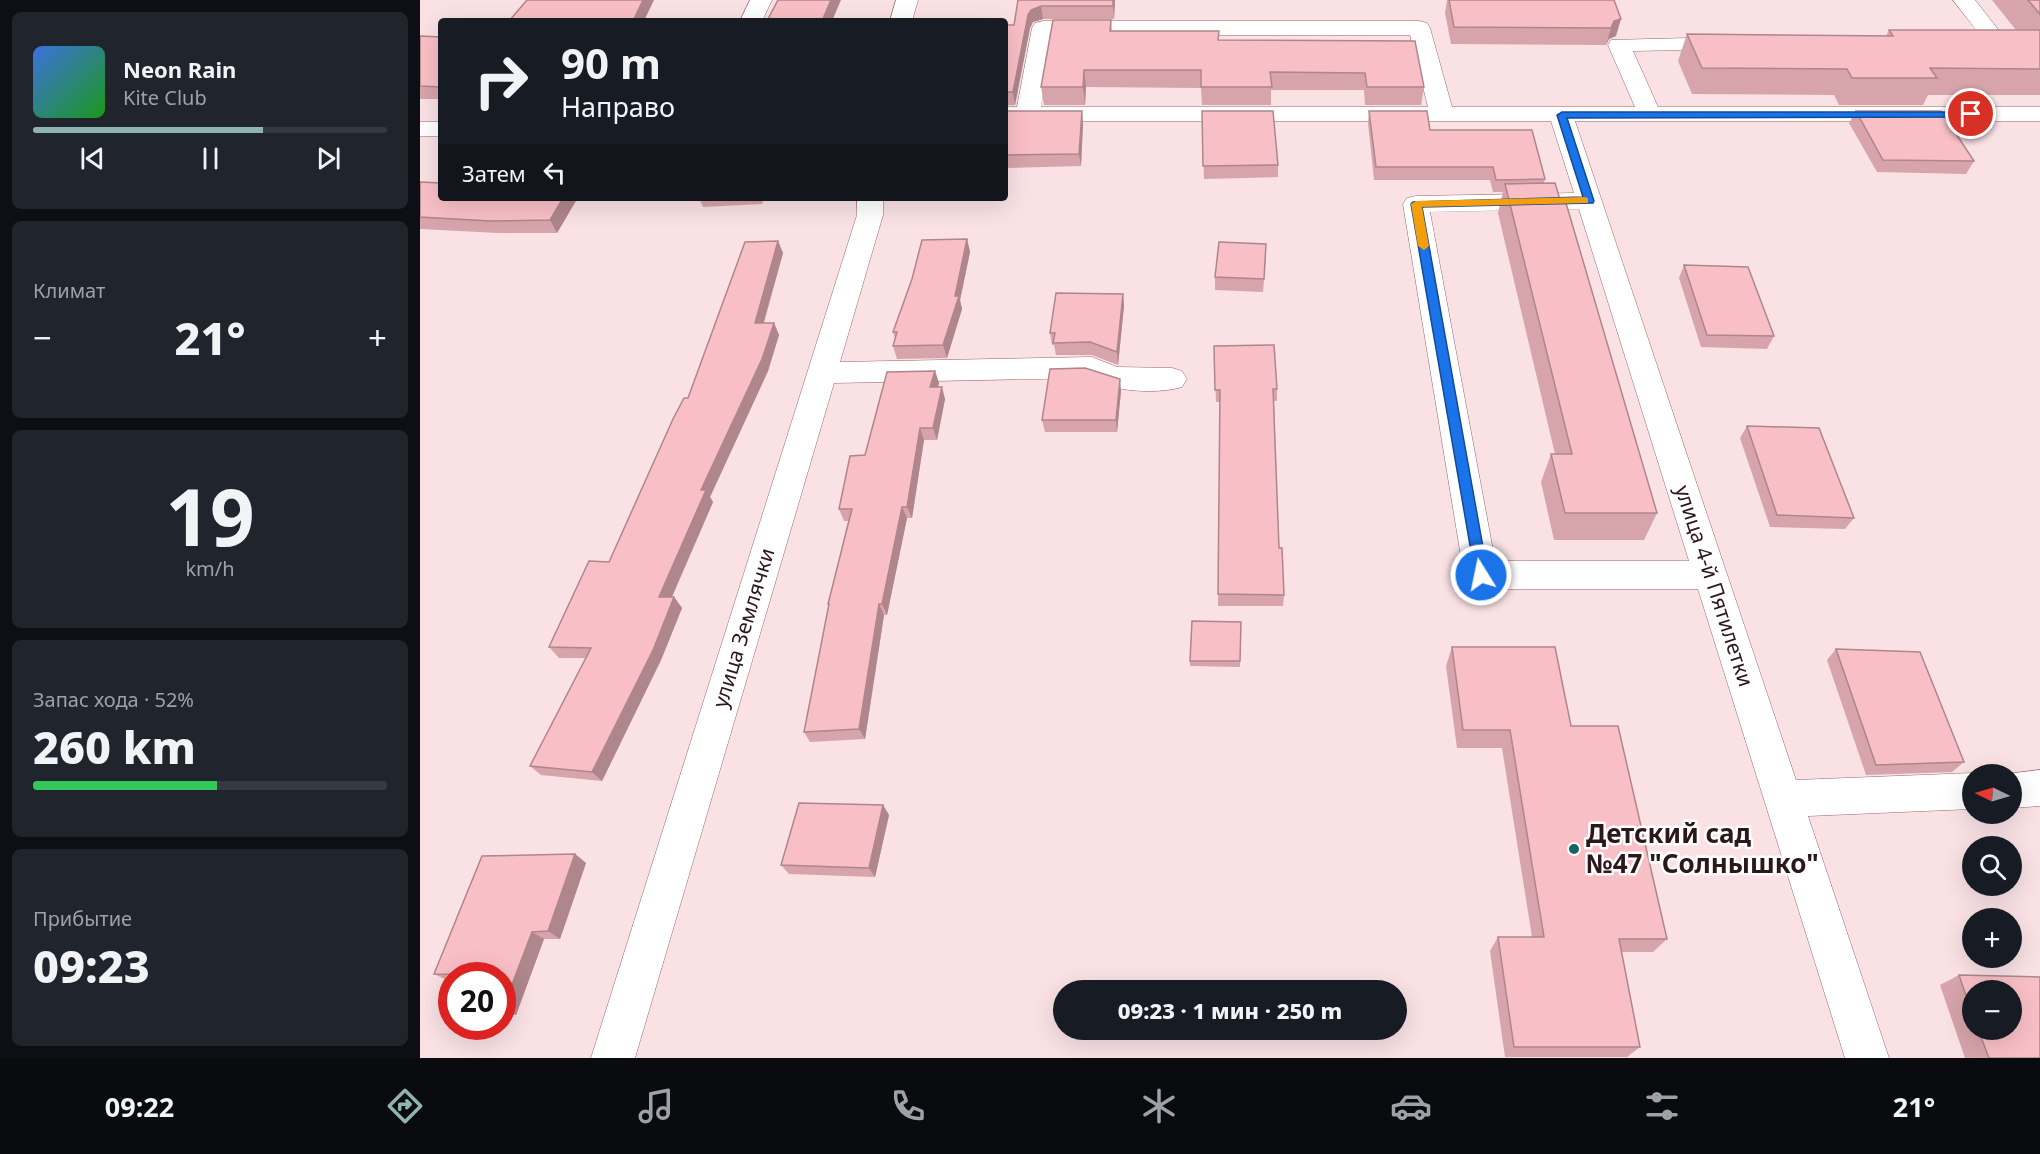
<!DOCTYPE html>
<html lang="ru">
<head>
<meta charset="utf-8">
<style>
  :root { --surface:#171b24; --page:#20242c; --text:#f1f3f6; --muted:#9ea1a6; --line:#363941; --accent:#8eb3b2 }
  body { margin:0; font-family:"Noto Sans",sans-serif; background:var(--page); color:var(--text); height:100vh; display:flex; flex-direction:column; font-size:22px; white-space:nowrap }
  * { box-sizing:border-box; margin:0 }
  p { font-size:20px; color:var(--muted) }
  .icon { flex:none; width:33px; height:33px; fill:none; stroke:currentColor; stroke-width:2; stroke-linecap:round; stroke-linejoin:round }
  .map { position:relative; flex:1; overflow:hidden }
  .drawer { display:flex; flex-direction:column; gap:12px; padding:12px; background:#0d0f14; width:420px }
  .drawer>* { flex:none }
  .top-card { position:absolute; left:18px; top:18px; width:570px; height:183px; border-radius:6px; box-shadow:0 6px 24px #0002; background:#171b24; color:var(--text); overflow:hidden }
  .needle { width:39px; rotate:275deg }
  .buttons { position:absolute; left:1542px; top:764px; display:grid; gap:12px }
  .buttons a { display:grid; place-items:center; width:60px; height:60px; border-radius:50%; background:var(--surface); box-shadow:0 6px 24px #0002; font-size:30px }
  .speed { position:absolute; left:18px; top:962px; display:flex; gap:12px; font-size:30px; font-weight:700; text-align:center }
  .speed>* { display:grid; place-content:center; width:78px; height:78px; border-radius:50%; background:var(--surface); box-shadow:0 6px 24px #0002; line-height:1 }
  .speed .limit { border:9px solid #d22; background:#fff; color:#111 }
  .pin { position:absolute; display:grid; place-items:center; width:51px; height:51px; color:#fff; margin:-26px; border:3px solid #fff; border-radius:50%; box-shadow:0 2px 6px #0007 }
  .me { position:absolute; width:66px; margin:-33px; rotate:350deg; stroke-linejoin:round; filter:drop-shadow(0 0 4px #0008) }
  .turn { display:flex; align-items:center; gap:21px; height:126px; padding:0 24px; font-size:27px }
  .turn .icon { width:78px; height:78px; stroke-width:2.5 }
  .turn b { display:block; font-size:42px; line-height:51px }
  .then { display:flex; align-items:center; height:57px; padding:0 24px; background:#0003; gap:12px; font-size:22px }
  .big { font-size:45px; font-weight:800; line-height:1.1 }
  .drawer .card { flex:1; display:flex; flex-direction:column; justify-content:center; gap:9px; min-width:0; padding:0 21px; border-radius:9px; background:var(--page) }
  .drawer .dial { align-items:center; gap:0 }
  .dial b { font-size:78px; line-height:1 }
  .song { display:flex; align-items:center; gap:18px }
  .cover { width:72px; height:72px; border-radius:9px; background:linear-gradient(135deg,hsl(220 70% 55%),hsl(120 70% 35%)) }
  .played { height:6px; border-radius:3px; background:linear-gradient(90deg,var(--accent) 65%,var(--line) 65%) }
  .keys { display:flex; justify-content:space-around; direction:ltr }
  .heat { display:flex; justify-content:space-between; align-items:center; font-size:33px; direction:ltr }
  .charge { height:9px; border-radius:4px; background:linear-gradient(90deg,#34c759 52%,var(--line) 0) }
  .trip { position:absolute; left:633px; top:980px; width:354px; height:60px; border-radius:30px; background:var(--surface); box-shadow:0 6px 24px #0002; font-weight:800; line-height:60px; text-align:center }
  .tabs { display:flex; height:96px; justify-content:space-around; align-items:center; background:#090b0e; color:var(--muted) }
  .tabs .icon { width:42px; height:42px }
  .tabs .active { color:var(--accent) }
  .tabs b { font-size:27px; color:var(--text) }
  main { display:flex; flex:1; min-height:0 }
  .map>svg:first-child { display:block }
</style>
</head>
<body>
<main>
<section class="drawer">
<div class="card">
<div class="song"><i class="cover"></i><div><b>Neon Rain</b><p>Kite Club</p></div></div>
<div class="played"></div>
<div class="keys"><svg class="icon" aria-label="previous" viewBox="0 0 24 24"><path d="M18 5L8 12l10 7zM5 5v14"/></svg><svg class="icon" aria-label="pause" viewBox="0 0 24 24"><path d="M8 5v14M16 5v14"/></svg><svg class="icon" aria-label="next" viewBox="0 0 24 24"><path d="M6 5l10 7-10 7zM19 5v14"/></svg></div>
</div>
<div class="card"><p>Климат</p>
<div class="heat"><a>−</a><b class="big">21°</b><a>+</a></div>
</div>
<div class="card dial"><b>19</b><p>km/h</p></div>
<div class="card"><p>Запас хода · 52%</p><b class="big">260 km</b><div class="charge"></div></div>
<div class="card"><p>Прибытие</p><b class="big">09:23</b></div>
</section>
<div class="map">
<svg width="1620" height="1058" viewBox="0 0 1620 1058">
  <rect width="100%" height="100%" fill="#f9e1e4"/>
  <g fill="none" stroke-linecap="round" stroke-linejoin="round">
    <defs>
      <g id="minor">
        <polygon points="330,0 352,0 342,21 320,21"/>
        <polygon points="476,0 498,0 492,21 470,21"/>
        <polygon points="1533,0 1555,0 1588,42 1585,47 1577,49 1539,47 1536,42 1539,37 1560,35"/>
        <path d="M623,21H999L1007,23L1010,28L1032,107H1215L1188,45L1191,40L1307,37L1315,39L1318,44L1315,49L1213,51L1238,107H1620V121H1155L1376,780L1552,773L1555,774H1552V809L1388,816L1469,1058H1425L1278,589H1061L1049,585L1044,575L983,204L987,198L996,196L1154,193L1131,121H585V107H597L612,28L615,23ZM633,35H990L1008,107H621ZM1159,209L1269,561H1075L1010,212Z"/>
        <rect x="0" y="122" width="21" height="14"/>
        <path d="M437,198H463V215L420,362L672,357L697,367L752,368L762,371L767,379L762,387C735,395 692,391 667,378L414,383L215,1058H171L437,215Z"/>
        <polygon points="1620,770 1620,806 1592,808 1592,774 1586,774"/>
      </g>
    </defs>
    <use href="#minor" stroke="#99666d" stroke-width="1"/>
    <use href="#minor" fill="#fff" fill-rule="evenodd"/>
  </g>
  <g fill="#d6a4aa" fill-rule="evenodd">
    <polygon points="598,0 695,0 694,19 623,19 613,22 610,28 595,105 585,105 585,25 594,25"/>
    <polygon points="1027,0 1194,0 1196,36 1189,39 1186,45 1031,44 1025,13"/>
    <polygon points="1572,0 1620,0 1620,95 1508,95 1503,105 1419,105 1414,95 1272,94 1258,61 1267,34 1466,36 1469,30 1596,30"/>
    <polygon points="691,20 692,31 799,40 995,41 1004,87 1001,105 945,105 944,90 851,90 851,105 782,105 781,88 666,87 665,105 624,105 621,87"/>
    <polygon points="21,37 21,99 0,99 0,86"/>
    <polygon points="585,111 663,123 661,166 585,168"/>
    <polygon points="782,111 858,165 858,177 784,179"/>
    <polygon points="949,111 1010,130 1125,179 1124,183 1141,203 1237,513 1224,540 1134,540 1121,482 1131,454 1135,454 1078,213 1083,192 1073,192 1070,180 954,180 948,123"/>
    <polygon points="1436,111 1554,161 1546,174 1457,172 1429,123"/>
    <polygon points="0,182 157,199 137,233 78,233 0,229"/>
    <polygon points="279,198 344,198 342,204 283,207"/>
    <polygon points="547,239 550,252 540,300 542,309 527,358 477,359 473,346 475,338 473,332"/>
    <polygon points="358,241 363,253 344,323 354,323 359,335 348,371 290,497 293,502 252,597 254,597 262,608 241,660 182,781 121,775 110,766 166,658 139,658 129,647 189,562"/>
    <polygon points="846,256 843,292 795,290 795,277"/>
    <polygon points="1264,265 1354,336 1347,349 1281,347 1259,278"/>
    <polygon points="703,294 704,306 698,365 672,355 636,355 634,345 632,345 630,333"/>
    <polygon points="794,346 857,389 857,401 854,401 859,548 864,595 863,606 798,606 800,402 796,402"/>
    <polygon points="515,371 519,383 518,387 525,399 517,440 504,440 492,518 487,518 467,615 464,615 445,739 390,742 384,732 409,607 408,604 428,521 424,521 419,509 445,455"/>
    <polygon points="701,391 697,432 625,432 622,420"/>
    <polygon points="1327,426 1434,518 1425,529 1350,527 1320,438"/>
    <polygon points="821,622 820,667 770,666 770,661"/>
    <polygon points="1032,647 1151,726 1247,939 1233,952 1201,952 1220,1047 1207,1057 1085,1057 1070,951 1078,937 1112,937 1082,748 1037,748 1026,666"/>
    <polygon points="1416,649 1544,762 1532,772 1446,775 1407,660"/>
    <polygon points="463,805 469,815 455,877 369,874 361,865"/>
    <polygon points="155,854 166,863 140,939 124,939 96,1015 82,1015 82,975 32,975 32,1013 20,1008 31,981 29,981 14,974"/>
    <path d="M1539,975L1620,1058H1545L1520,985ZM1552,990L1592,1029H1552Z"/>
  </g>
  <g fill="#ae868b">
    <polygon points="223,0 234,0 224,21 213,21"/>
    <polygon points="411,0 421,0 412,21 402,21"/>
    <polygon points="693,0 695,0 694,19 693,6"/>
    <polygon points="621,6 623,19 613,22 610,28 595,105 593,92 608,15 611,10"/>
    <polygon points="1201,19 1196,36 1189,39 1186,45 1191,28 1194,21"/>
    <polygon points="664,70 666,87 665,105 663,87"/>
    <polygon points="662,111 663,123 661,166 659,154"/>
    <polygon points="143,198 157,199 137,233 130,220"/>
    <polygon points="547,239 550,252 540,300 542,309 527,358 523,345"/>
    <polygon points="358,241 363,253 340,335 335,323"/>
    <polygon points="703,294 704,306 698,365 697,352"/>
    <polygon points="354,323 359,335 348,371 290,497 293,502 247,608 239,597 281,490"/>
    <polygon points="515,371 519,383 514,399 510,387"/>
    <polygon points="700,379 701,391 697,432 696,420"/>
    <polygon points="522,387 525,399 517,440 513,428"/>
    <polygon points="500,428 504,440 492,518 487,507"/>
    <polygon points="482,507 487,518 467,615 462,604"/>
    <polygon points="254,597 262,608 241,660 182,781 172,772"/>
    <polygon points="459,604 464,615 445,739 439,729"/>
    <polygon points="463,805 469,815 455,877 449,868"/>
    <polygon points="155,854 166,863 140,939 128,931"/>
    <polygon points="112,932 124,939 96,1015 83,1008"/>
  </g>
  <g fill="#f9bfc6" stroke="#ae868b" stroke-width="1.5">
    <polygon points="107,0 223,0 213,21 89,21"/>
    <polygon points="358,0 411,0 402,21 347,21"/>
    <polygon points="598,0 693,0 693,6 621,6 611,10 608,15 593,92 585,92 585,25 594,25"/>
    <polygon points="1029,0 1194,0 1201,19 1194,21 1191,28 1034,27"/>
    <polygon points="1608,0 1620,0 1620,14"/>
    <polygon points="633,20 691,20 690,31 799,31 798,40 995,41 1004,87 947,87 945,73 850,72 852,87 781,87 781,70 664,70 663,87 621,87"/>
    <polygon points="1469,30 1620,30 1620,69 1510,68 1517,78 1432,78 1427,69 1282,68 1267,34 1473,36"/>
    <polygon points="0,36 21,37 21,87 0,86"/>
    <polygon points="585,111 662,111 659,154 585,155"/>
    <polygon points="782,111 853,111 858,165 783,166"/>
    <polygon points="949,111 1007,111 1010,130 1112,130 1125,179 1076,180 1073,167 956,167"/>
    <polygon points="1436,111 1521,111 1554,161 1463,160"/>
    <polygon points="0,182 21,183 21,198 143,198 130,220 70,221 0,217"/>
    <polygon points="1135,183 1141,203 1146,203 1237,513 1145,513 1131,454 1152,454 1085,184"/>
    <polygon points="547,239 535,296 539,296 523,345 473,346 477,332 473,332 492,279 502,240"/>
    <polygon points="358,241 335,323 354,323 342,359 281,490 286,490 239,597 254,597 233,650 172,772 110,766 171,648 129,647 169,561 189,562 253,419 264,398 268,398 325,242"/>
    <polygon points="799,242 846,244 844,279 795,277"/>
    <polygon points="1264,265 1328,267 1354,336 1287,335"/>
    <polygon points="636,293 703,294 697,352 670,342 633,343 635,333 630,333"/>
    <polygon points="854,345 857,389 853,389 859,548 862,548 864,595 798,594 800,390 795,390 794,346"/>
    <polygon points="665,368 700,379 696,420 622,420 630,369"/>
    <polygon points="515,371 510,387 522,387 513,428 500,428 487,507 482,507 462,604 459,604 439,729 384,732 409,604 408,604 432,509 419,509 430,456 445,455 467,372"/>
    <polygon points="1327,426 1399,428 1434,518 1357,515"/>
    <polygon points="772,621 821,622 820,661 770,661"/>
    <polygon points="1032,647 1135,647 1151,726 1198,726 1247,939 1199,939 1220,1047 1094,1047 1078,937 1124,937 1090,730 1043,730"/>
    <polygon points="1416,649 1500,652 1544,762 1456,765"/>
    <polygon points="379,803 463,805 449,868 361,865"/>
    <polygon points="155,854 128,931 112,932 83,1008 82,975 14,974 62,856"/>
    <polygon points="1539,975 1620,977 1620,1058 1569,1058 1558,1029 1592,1029 1592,990 1552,990 1552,1013"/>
    <polygon points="32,981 32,1008 20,1008"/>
  </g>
  <polygon fill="#1a73e8" stroke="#114b97" stroke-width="1.5" points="1551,112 1555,112 1555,117 1147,118 1174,201 1173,203 1002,207 1068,575 1066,580 1056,580 991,204 993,202 1163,197 1137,115 1142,112"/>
  <polygon fill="#f59e0b" points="1164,197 1168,198 1168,203 1002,207 1009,246 1004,250 998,246 991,204 996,201"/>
  <circle fill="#156460" stroke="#fff" stroke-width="2" cx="1154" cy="849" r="6"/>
  <g text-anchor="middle" stroke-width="5" stroke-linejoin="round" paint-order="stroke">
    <g font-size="21" fill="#2c171a" stroke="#fff">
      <text transform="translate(1294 586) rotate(72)" y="7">улица 4-й Пятилетки</text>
      <text transform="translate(324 628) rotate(-73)" y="7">улица Землячки</text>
    </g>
    <g font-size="26" font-weight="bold" fill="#2c171a" stroke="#fff" text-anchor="start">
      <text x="1166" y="843">Детский сад<tspan x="1166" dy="30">№47 "Солнышко"</tspan></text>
    </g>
  </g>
</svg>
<div class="buttons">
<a><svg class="needle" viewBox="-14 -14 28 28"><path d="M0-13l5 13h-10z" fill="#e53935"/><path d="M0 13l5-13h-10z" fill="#9ea1a6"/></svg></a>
<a><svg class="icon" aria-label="search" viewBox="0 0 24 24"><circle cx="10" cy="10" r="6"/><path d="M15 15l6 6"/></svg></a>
<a>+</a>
<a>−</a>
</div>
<div class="speed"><div class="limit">20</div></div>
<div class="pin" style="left:1551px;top:114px;background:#d93025"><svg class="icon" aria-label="arrive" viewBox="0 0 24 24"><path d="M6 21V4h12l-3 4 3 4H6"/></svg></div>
<svg class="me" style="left:1061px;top:575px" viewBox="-20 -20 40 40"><circle r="17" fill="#1a73e8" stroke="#fff" stroke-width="3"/><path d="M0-11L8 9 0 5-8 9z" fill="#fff"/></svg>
<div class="trip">09:23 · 1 мин · 250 m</div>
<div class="top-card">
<div class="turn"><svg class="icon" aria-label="right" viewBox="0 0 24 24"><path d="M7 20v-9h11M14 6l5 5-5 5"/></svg><div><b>90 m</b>Направо</div></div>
<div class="then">Затем<svg class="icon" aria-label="left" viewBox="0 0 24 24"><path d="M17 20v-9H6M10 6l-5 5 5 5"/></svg></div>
</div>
</div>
</main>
<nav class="tabs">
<b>09:22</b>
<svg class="icon active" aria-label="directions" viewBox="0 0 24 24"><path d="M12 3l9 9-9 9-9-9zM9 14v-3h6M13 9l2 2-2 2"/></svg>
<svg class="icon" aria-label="music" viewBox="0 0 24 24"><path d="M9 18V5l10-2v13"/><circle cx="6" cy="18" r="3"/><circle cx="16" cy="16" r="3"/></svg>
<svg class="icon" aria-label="phone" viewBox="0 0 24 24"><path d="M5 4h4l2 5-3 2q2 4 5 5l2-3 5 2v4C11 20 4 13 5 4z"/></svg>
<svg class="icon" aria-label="climate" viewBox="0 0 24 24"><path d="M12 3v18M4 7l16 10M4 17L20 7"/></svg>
<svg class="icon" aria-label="car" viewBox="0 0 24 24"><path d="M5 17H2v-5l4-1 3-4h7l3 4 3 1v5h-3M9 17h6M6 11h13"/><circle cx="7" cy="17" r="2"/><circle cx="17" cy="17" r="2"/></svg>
<svg class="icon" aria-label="filters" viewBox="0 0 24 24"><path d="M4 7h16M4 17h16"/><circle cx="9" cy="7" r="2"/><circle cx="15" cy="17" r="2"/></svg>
<b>21°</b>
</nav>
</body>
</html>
